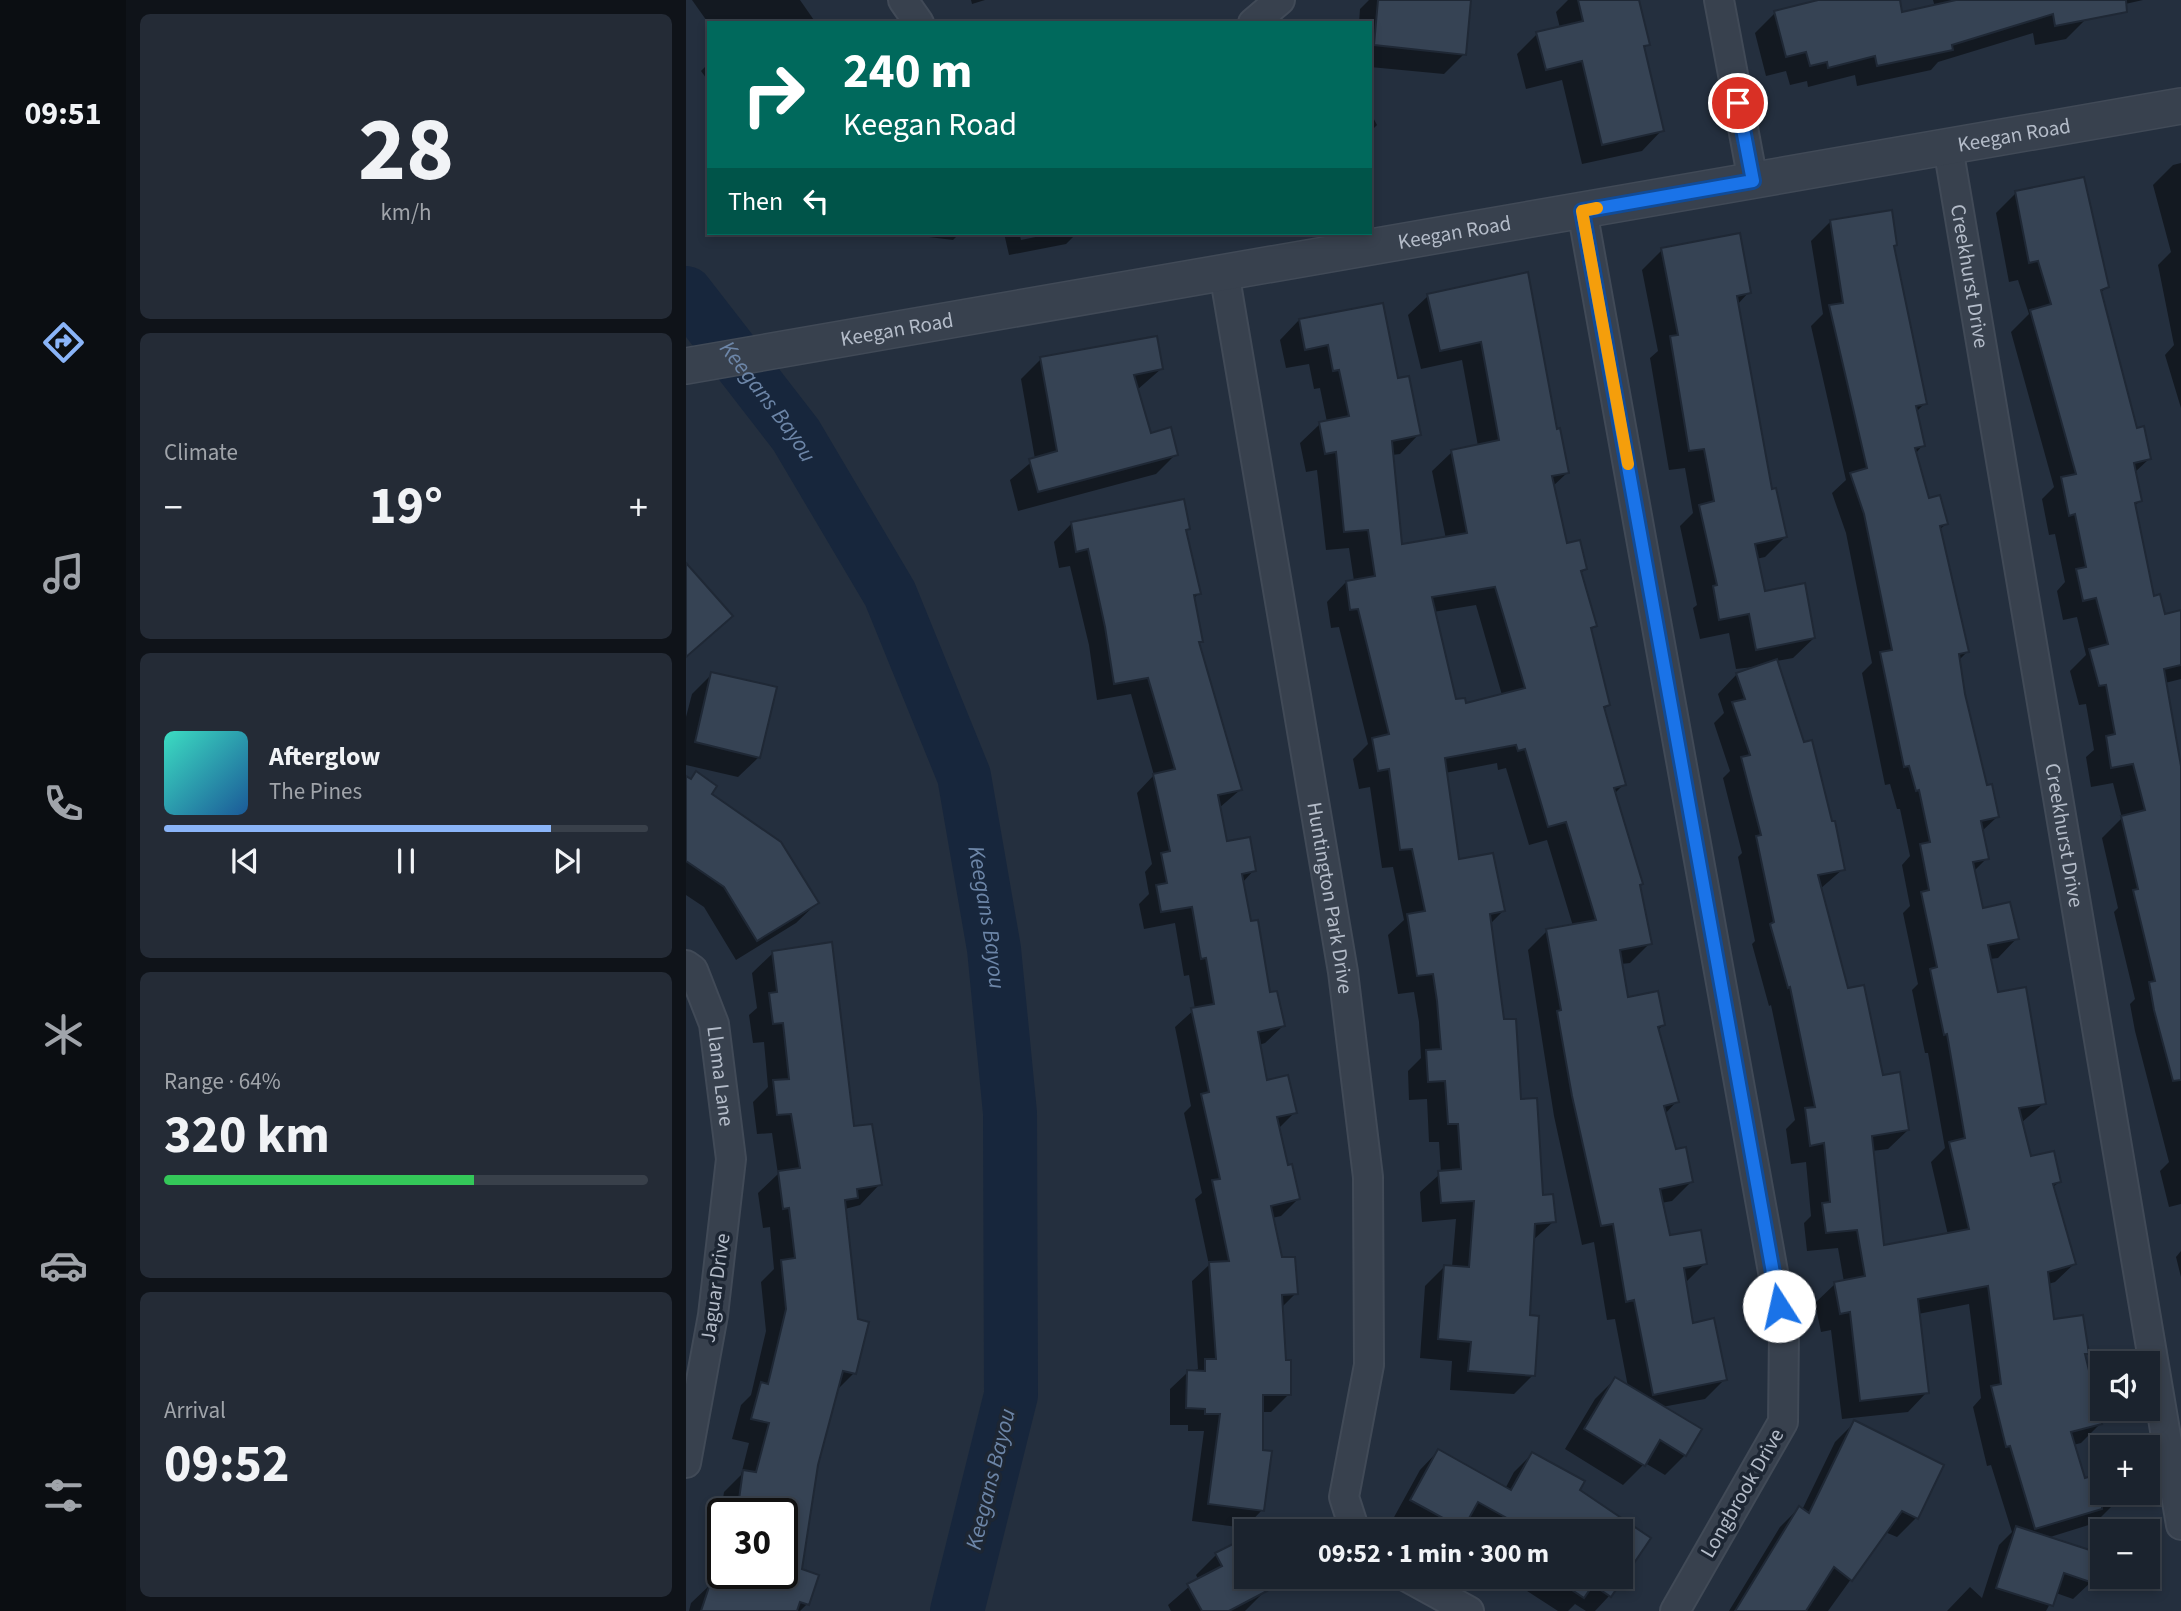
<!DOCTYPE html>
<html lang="en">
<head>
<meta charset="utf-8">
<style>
  :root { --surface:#1b232e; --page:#242b36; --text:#f1f3f6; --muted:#a0a4aa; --line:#39404a; --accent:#8ab4f8 }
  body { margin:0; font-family:"Source Sans 3",sans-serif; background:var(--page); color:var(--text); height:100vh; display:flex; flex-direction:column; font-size:26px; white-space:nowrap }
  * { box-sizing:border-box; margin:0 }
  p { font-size:23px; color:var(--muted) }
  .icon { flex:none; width:38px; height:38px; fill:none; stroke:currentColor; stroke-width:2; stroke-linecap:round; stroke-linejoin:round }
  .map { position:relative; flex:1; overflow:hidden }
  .details { display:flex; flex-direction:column; gap:14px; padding:14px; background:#0f1319; width:560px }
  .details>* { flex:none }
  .guide { position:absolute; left:21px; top:21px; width:665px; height:214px; border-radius:0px; box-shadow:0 4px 10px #0003,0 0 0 2px var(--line); background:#00695c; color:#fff; overflow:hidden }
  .controls { position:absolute; left:1404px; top:1351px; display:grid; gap:14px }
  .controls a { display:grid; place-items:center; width:70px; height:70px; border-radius:0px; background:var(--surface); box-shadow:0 4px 10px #0003,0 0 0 2px var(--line); font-size:35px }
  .speed { position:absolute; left:21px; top:1498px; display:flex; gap:14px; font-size:35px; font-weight:700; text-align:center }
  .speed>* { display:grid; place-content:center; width:91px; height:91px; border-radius:50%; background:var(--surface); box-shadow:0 4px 10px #0003,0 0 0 2px var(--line); line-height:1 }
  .speed .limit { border:4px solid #111; border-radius:10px; background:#fff; color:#111 }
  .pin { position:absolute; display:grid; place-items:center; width:60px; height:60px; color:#fff; margin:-30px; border:4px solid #fff; border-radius:50%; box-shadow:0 2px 7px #0007 }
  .me { position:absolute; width:77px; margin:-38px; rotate:350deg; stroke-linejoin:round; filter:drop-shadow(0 0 5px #0008) }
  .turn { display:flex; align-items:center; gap:24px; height:147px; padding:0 21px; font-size:32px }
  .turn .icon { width:91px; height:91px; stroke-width:2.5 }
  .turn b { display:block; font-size:49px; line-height:60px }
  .then { display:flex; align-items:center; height:66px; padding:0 21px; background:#0003; gap:14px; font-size:26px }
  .big { font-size:52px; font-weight:700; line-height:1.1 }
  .details .tile { flex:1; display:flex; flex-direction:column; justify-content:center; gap:10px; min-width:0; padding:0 24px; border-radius:10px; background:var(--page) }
  .details .dial { align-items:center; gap:0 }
  .dial b { font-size:91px; line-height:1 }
  .song { display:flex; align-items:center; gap:21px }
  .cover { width:84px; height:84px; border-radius:10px; background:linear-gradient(135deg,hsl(170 70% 55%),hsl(210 70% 35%)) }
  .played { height:7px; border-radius:4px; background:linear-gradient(90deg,var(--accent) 80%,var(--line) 80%) }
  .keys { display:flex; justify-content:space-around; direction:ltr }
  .heat { display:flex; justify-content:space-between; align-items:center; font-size:38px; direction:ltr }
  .charge { height:10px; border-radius:5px; background:linear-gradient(90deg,#34c759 64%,var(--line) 0) }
  .trip { position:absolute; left:548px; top:1519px; width:399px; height:70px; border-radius:0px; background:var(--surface); box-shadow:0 4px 10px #0003,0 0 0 2px var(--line); font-weight:700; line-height:70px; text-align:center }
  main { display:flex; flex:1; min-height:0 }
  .menu { display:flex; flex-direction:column; width:126px; justify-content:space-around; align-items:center; background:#0b0e12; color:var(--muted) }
  .menu .icon { width:49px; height:49px }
  .menu .current { color:var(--accent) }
  .menu b { font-size:32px; color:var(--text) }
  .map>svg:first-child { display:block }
</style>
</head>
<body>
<main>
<nav class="menu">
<b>09:51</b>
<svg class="icon current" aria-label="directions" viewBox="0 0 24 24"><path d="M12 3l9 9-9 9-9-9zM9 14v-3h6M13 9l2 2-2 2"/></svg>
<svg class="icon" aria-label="music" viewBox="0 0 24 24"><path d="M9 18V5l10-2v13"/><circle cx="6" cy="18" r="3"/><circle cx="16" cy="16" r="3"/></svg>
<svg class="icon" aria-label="phone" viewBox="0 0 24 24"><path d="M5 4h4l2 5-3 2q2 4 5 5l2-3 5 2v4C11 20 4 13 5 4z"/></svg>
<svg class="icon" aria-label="climate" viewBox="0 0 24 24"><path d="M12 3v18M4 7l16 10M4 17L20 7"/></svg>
<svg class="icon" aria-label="car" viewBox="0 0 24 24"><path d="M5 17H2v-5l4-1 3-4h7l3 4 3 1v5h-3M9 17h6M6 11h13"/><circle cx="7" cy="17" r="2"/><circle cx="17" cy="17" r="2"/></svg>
<svg class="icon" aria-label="filters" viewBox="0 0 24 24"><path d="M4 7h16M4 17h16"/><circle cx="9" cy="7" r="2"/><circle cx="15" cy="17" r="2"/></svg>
</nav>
<section class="details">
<div class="tile dial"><b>28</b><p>km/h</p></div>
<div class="tile"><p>Climate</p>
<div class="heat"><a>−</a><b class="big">19°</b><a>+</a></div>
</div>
<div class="tile">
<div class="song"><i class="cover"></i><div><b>Afterglow</b><p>The Pines</p></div></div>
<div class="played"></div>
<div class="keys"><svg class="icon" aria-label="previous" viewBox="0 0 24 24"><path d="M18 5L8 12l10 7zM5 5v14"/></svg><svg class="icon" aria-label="pause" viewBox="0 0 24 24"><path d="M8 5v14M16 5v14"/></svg><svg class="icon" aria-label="next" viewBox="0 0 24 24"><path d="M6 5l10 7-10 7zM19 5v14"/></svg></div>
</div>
<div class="tile"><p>Range · 64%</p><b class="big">320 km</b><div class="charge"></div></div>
<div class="tile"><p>Arrival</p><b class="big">09:52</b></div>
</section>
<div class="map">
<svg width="1495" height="1611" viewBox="0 0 1495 1611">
  <rect width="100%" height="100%" fill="#242f3e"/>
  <g fill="#0007" fill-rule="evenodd">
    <polygon points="6,0 114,0 130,23 23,24"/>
    <polygon points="285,0 299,0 286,4"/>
    <polygon points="683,0 783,0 778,54 758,74 684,67 684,23 673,23 674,9"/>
    <polygon points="882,0 952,0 962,44 957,49 976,130 956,151 896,164 876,80 840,89 831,54 851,34 874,28 870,12"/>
    <polygon points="1139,0 1212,0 1215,13 1249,7 1247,0 1457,0 1399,13 1400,19 1380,39 1349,45 1347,33 1252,62 1245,70 1171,86 1169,75 1122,87 1121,81 1104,85 1100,71 1080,76 1069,33 1089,13"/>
    <polygon points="23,63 23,82 15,71"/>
    <polygon points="684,112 691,125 684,132"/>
    <polygon points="1495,163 1495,408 1479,355 1488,345 1472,265 1485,252 1467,185 1487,165"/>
    <polygon points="1330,193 1421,287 1414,293 1449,430 1463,459 1448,473 1454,501 1448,506 1467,598 1478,616 1495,612 1495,679 1479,683 1495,770 1495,1204 1483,1207 1474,1171 1483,1162 1449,1031 1444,1004 1449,999 1428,912 1432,908 1416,838 1436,818 1427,783 1405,787 1400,757 1408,750 1400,704 1393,705 1384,671 1400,655 1391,617 1377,620 1371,591 1379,582 1369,534 1363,535 1356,499 1368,487 1325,332 1343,314 1332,280 1323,282 1310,213"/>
    <polygon points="1144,222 1206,247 1239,403 1230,412 1237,445 1229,454 1242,501 1260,524 1253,530 1281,652 1272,661 1277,695 1299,787 1311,817 1295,832 1301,858 1288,871 1296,910 1331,938 1312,958 1304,959 1311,994 1358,1103 1335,1123 1343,1158 1373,1182 1366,1188 1389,1263 1369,1282 1362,1284 1367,1321 1401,1353 1397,1356 1414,1424 1395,1443 1387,1445 1398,1480 1416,1493 1425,1493 1428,1504 1409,1523 1361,1538 1405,1582 1387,1599 1370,1593 1360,1611 1261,1611 1284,1587 1296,1598 1313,1545 1326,1532 1305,1465 1301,1466 1287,1407 1295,1398 1283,1304 1232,1314 1241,1392 1222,1412 1156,1419 1145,1330 1135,1332 1129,1303 1149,1284 1158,1282 1152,1248 1121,1251 1118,1223 1125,1216 1120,1162 1105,1164 1100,1129 1109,1120 1085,1005 1083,1006 1066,944 1069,941 1052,857 1056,853 1037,778 1044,771 1028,723 1038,713 1032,694 1051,674 1076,666 1050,669 1043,633 1014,639 1007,608 1011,605 994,526 1007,513 999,468 983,470 964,358 972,351 956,270 976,250 1063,292 1051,305 1085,491 1099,537 1079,557 1070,559 1078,593 1128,638 1107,658 1090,661 1157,869 1134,889 1161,990 1196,1077 1222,1130 1202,1149 1186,1151 1197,1247 1262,1235 1245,1162 1259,1148 1242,1053 1239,1053 1226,990 1232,984 1217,913 1224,906 1216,865 1224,856 1214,809 1211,809 1204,784 1199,785 1176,673 1186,663 1160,533 1146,493 1160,480 1125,326 1137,314 1125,241"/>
    <polygon points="211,233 274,233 267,240"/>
    <polygon points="318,233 351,233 334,236 335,240 369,233 391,233 380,244 323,255"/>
    <path d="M841,274L870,431L881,473L866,487L880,545L899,569L894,574L909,625L904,631L923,704L917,710L938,784L928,794L953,886L964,943L944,963L935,964L941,999L977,1025L971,1031L991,1101L978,1115L988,1151L1005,1182L986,1201L975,1203L983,1237L1019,1263L999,1283L1005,1325L1039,1379L1019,1399L976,1407L1014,1430L999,1455L979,1475L959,1463L937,1485L879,1449L909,1399L929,1379L942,1387L929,1319L921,1320L908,1242L896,1245L868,1116L842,950L861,931L887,926L861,840L843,845L820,768L812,770L811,763L759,773L771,861L817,911L803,925L817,1021L856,1197L868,1221L846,1241L842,1317L847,1375L828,1394L764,1390L766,1361L734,1358L739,1286L758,1267H766L770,1219L736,1222L734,1192L755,1173L753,1142H743L741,1099L723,1100L722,1071L735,1058L733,1022L728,992L712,994L702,935L718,920L707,867L696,868L684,787L673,789L667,759L682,744L653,627L645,628L641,602L660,582L668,581L663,548L640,550L631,470L620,472L614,443L634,424L641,422L634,388L628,389L623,364L600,368L594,340L613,320L710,380L733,434L714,454L706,455L714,546L760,539L746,471L766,452L792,446L776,360L735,369L722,315L742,296ZM790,605L816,695L778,705L769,701L747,612Z"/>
    <polygon points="355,359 475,369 451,390 463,435 490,454 470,474 332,511 324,480 349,459 335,379"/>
    <polygon points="385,524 502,529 499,531 513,593 507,599 515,641 512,644 554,790 533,808 540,843 568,870 556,883 563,923 583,995 597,1026 579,1043 573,1045 580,1082 609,1112 592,1129 612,1199 595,1216 586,1218 595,1259 610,1293 595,1308 603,1394 585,1412 575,1412 576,1510 559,1528 506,1521 518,1431 502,1431 502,1425 484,1425 484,1389 502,1372 512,1369 506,1281 523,1265 509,1199 516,1193 498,1113 505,1106 489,1027 509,1009 503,975 498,976 489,923 458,929 453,904 463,894 459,872 466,864 451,793 468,775 445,694 411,700 403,645 384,566 373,568 368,542"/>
    <polygon points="26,674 73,757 52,777 0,765 0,717 6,694"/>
    <polygon points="10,774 24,794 131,903 110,923 50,960 18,907 0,895 0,784"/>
    <polygon points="87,953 194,1184 174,1205 159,1209 168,1373 149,1392 130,1465 115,1570 121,1604 114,1611 3,1611 5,1603 26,1583 35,1586 39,1573 96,1573 96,1514 37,1514 37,1559 28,1558 38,1492 55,1475 63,1443 46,1439 55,1405 65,1395 80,1331 75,1282 88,1269 84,1227 77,1228 72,1193 92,1174 86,1133 71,1134 67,1102 82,1087 78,1042 67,1043 63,1015 71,1008 66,973"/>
    <polygon points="1495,1251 1495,1277 1490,1257"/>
    <polygon points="1169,1422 1230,1518 1211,1537 1199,1532 1142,1611 1043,1611 1094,1527 1113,1508 1116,1510 1149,1442"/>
    <polygon points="752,1451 819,1489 828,1472 846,1454 891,1491 962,1538 923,1596 909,1611 900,1611 889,1604 882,1611 872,1611 832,1585 830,1587 812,1577 934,1577 934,1531 793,1531 778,1523 772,1531 730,1531 707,1519 734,1470"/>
    <polygon points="584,1527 586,1531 575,1531"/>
    <polygon points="560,1539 560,1577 580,1577 574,1580 579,1591 559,1611 485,1611 482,1605 512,1579 510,1575 531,1554"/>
  </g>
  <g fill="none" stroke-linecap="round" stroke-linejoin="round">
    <path stroke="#17263c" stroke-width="54" id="s1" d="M0,293L110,435L204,594L278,776L308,949L324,1113L325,1395L271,1611"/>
  </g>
  <g fill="#364354" stroke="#1f2835" stroke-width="2" fill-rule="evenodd">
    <polygon points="692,0 785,0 780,55 688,45"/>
    <polygon points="892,0 953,0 964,45 958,46 978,131 916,145 896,61 860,70 850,32 897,21"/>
    <polygon points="1132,0 1214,0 1216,12 1270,0 1440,0 1441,12 1369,26 1367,14 1266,45 1267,50 1191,66 1189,56 1142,68 1141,62 1124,66 1120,52 1100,57 1088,11"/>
    <polygon points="1398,177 1423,287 1415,290 1451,428 1458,426 1465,459 1448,463 1456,501 1449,503 1468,596 1474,594 1479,614 1495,610 1495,665 1478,669 1495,766 1495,1080 1487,1081 1468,1010 1463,982 1469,981 1447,890 1452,889 1435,816 1459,810 1447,764 1425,768 1420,736 1429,734 1420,685 1413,686 1403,649 1422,644 1410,598 1397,601 1390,569 1400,567 1389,514 1383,516 1375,477 1390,474 1344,310 1365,304 1352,261 1343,263 1329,191"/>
    <polygon points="1206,210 1211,245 1208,246 1241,404 1230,406 1239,446 1229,448 1243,498 1254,495 1262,524 1254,526 1283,652 1273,654 1279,694 1301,785 1306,784 1313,817 1295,821 1303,859 1287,862 1297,908 1324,902 1333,939 1302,945 1312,992 1340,987 1360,1104 1333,1108 1345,1156 1368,1151 1375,1182 1367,1184 1390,1264 1362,1272 1368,1319 1397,1315 1403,1354 1399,1354 1416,1424 1385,1432 1399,1478 1416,1473 1416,1509 1349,1529 1324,1446 1320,1447 1305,1386 1315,1384 1302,1286 1232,1299 1243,1393 1174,1401 1164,1312 1154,1314 1148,1282 1179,1276 1171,1230 1140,1233 1136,1203 1144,1202 1138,1143 1124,1146 1119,1108 1129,1107 1104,987 1102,988 1084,924 1088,922 1070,836 1075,835 1055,757 1064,755 1046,702 1059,699 1050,673 1091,659 1118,742 1126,740 1146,821 1149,821 1159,870 1132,875 1162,988 1178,985 1197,1075 1214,1072 1223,1130 1186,1136 1198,1245 1283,1229 1263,1142 1279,1138 1261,1034 1258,1035 1244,969 1251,967 1235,892 1243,890 1234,844 1244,842 1233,790 1230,791 1223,766 1218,767 1194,652 1206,650 1178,514 1164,473 1181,468 1143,305 1157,303 1144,220"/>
    <polygon points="1054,233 1065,293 1051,296 1086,489 1090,488 1101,537 1069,544 1079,591 1119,583 1129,638 1070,650 1063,614 1033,620 1027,586 1031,585 1013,505 1028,501 1018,449 1003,451 984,336 992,335 975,248"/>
    <path d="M842,272L871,429L874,428L883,473L866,476L881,543L894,540L901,569L895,571L911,626L905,628L924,705L918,707L940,785L928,788L957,884L954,885L966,944L934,950L942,997L972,991L979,1025L972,1027L993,1102L978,1106L990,1149L1000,1147L1007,1182L974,1189L984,1235L1015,1230L1021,1264L998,1268L1007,1323L1028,1318L1041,1380L967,1395L948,1300L940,1302L927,1224L915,1226L886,1096L871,1011L875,1010L860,929L910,920L880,822L862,827L839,749L832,751L830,745L759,758L773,859L807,853L819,911L804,914L818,1019H830L835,1099L851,1098L857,1195L867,1194L870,1222L849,1224L844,1315L853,1316L849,1376L782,1371L785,1342L752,1339L758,1265L783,1267L788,1201L755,1203L752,1171L775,1169L772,1124H762L759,1081L742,1082L740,1050L755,1049L751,1001L747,974L731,976L721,914L739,911L726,849L714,850L703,769L692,771L686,738L703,734L672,609L664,610L660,581L689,576L682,530L658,532L650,452L639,454L633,422L663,416L653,370L647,371L642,345L619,350L613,319L697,303L712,378L723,376L735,435L706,441L716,544L781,533L765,450L813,440L795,342L754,351L741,294ZM809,587L839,688L780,703L779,698L770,699L746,597Z"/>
    <polygon points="471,336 477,369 448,375 465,433 485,427 492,455 352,492 343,459 371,451 354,357"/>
    <polygon points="498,499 504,529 500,530 515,594 508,595 517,642 513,642 556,790 532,795 541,841 564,837 570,871 556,874 565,921 572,920 584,992 591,991 599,1026 572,1032 581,1080 602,1075 611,1113 591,1117 602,1165 606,1164 614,1199 585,1206 596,1257 609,1257 612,1294 596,1295 600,1360 605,1360 605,1395 577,1395 577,1450 586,1451 578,1511 522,1504 534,1414 519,1414 519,1409 500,1408 501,1370 519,1371 519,1359 530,1359 523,1262 543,1261 526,1180 534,1179 515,1094 523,1092 505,1008 528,1004 520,958 515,959 506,907 475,912 470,885 481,883 475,853 484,851 467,774 489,769 462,678 428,684 419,627 402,549 390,552 385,522"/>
    <polygon points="0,563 47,616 0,657"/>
    <polygon points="25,672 91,687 74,758 9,742"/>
    <polygon points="10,771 31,786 26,794 95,842 133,903 71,941 38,887 0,861 0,776 5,779"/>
    <polygon points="146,942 168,1126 186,1124 196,1185 171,1189 172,1198 159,1200 172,1319 183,1322 170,1374 157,1371 132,1465 116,1569 133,1575 123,1605 114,1602 111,1611 15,1611 25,1581 47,1588 51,1573 96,1573 96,1514 51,1514 57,1470 70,1472 83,1423 65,1419 75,1382 82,1384 100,1309 95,1260 109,1258 103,1208 97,1209 92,1171 114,1168 105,1114 91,1115 87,1080 103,1079 97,1023 87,1024 83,993 91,992 86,951"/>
    <polygon points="929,1377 1016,1429 1000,1456 974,1440 959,1466 898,1429"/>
    <polygon points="1168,1420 1258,1465 1232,1519 1216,1511 1166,1581 1148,1567 1120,1611 1049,1611 1113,1506 1123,1513"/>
    <polygon points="752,1449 825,1490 846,1452 899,1481 894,1490 965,1538 925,1597 907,1585 898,1598 868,1578 934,1577 934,1531 844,1531 792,1502 777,1529 724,1500"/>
    <polygon points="1330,1526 1416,1554 1407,1583 1378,1573 1367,1606 1310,1588"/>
    <polygon points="555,1540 560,1550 560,1577 574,1577 581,1591 543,1611 516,1611 501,1584 536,1566 529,1553"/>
  </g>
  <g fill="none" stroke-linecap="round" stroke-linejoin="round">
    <defs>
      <g id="minor">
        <polyline points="217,0 233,23"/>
        <polyline points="1033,0 1067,181"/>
        <polyline points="567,23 594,0"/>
        <path id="s2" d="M1262,147L1495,1525"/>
        <polyline points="896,210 1098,1333 1097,1422 989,1611"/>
        <path id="s3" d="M538,272L657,972L682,1177L683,1365L658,1497L669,1531"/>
        <path id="s4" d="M0,965L7,970L28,1024L45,1159L27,1315L0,1463"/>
        <polyline points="721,1577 783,1611"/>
      </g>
      <g id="tertiary">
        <path id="s5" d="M0,366L1495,106"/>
      </g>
    </defs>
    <use href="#minor" stroke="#414a57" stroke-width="32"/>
    <use href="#tertiary" stroke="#414a57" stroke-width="38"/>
    <use href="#minor" stroke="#38414e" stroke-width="28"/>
    <use href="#tertiary" stroke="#38414e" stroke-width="35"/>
  </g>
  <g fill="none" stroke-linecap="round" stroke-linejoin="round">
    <defs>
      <polyline id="route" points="1052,103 1067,181 896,211 1093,1306"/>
    </defs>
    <use href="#route" stroke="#114b97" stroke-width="18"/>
    <use href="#route" stroke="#1a73e8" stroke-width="12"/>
    <polyline stroke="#f59e0b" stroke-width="12" points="911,208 896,211 942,464"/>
  </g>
  <g text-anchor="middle" stroke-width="7" stroke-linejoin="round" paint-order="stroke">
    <g font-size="21" fill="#b4bcc9" stroke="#1d2633">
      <text dy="7" stroke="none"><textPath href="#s5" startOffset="1348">Keegan Road</textPath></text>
      <text dy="7" stroke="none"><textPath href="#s5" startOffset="780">Keegan Road</textPath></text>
      <text dy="7" stroke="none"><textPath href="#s2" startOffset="131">Creekhurst Drive</textPath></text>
      <text dy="7" stroke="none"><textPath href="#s5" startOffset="214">Keegan Road</textPath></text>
      <text dy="7" stroke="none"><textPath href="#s2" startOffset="698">Creekhurst Drive</textPath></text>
      <text dy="7" stroke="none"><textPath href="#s3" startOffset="635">Huntington Park Drive</textPath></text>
      <text dy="7" stroke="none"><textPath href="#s4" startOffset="119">Llama Lane</textPath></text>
      <text transform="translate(29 1288) rotate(-82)" y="7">Jaguar Drive</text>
      <text transform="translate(1056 1493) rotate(-60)" y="7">Longbrook Drive</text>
    </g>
    <g font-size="23" font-style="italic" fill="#6d86a8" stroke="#1d2633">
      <text dy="8" stroke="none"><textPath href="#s1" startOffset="136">Keegans Bayou</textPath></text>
      <text dy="8" stroke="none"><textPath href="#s1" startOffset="704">Keegans Bayou</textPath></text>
      <text transform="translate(304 1479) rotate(-76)" y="8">Keegans Bayou</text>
    </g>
  </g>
</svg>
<div class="controls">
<a><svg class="icon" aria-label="sound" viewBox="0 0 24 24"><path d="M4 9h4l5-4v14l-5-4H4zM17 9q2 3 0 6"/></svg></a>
<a>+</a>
<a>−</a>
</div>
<div class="speed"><div class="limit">30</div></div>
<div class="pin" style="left:1052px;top:103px;background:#d93025"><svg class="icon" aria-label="arrive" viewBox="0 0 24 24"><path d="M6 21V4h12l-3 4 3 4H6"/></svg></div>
<svg class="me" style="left:1093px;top:1306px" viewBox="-20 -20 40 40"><circle r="19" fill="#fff"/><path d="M0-13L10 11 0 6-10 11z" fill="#1a73e8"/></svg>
<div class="trip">09:52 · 1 min · 300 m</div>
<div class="guide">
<div class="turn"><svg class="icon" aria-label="right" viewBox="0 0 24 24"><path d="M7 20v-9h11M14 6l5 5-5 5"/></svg><div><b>240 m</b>Keegan Road</div></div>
<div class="then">Then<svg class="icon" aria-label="left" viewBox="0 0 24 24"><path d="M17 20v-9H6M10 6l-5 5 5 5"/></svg></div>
</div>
</div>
</main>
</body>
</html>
